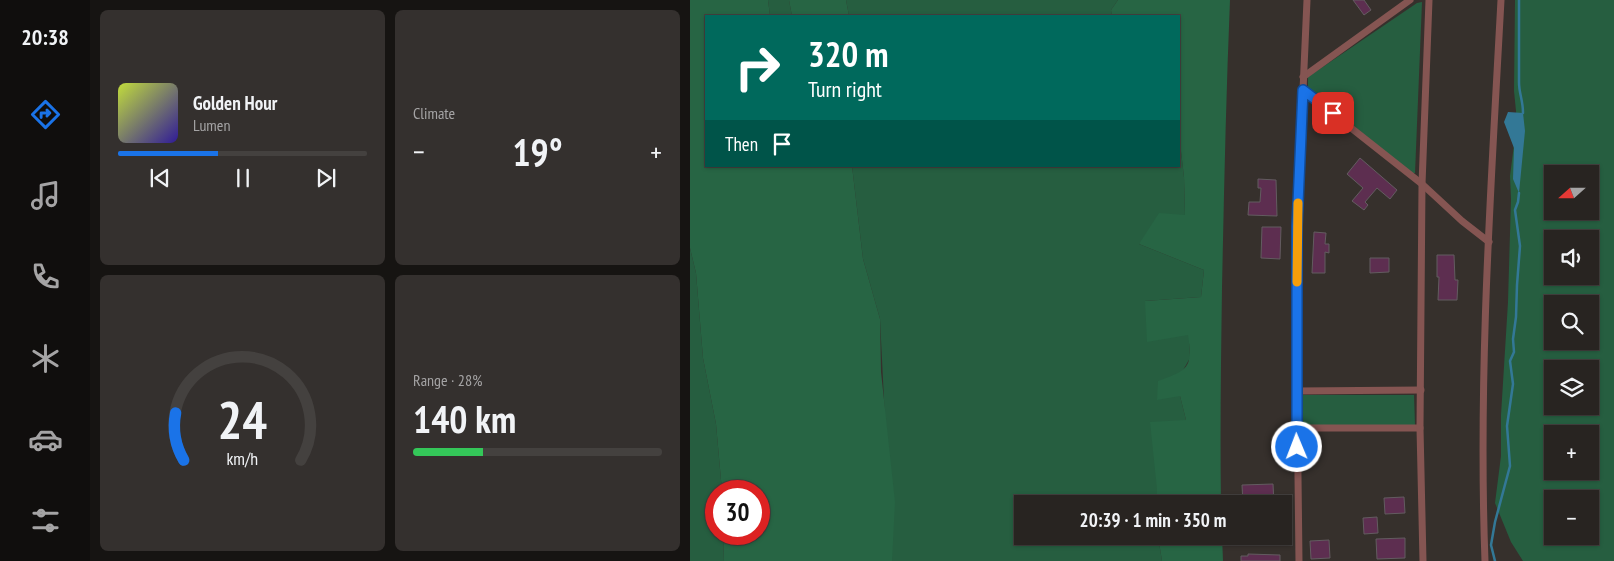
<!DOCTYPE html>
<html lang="en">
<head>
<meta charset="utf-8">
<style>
  :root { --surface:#282421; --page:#34302e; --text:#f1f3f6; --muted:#a5a4a5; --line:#44413f; --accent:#1a73e8 }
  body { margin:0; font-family:"PT Sans Narrow",sans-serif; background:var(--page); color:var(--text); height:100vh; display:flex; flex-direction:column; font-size:19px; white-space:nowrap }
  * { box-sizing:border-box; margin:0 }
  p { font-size:16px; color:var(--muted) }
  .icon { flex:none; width:28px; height:28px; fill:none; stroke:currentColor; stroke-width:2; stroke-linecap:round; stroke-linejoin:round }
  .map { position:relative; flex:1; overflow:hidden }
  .panel { display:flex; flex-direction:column; gap:10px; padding:10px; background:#161412; width:600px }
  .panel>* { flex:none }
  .hud { position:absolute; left:15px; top:15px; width:475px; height:152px; border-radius:0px; box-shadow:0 1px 4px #0004,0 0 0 1px var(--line); background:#00695c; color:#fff; overflow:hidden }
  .needle { width:32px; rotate:249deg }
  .buttons { position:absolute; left:854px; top:165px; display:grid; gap:10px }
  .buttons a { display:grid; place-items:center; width:55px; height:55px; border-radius:0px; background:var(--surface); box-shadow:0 1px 4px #0004,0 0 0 1px var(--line); font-size:25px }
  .speed { position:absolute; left:15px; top:480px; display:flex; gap:10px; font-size:25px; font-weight:700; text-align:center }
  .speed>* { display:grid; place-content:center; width:65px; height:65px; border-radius:50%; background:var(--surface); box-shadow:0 1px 4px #0004,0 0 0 1px var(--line); line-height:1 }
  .speed .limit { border:8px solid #d22; background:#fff; color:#111 }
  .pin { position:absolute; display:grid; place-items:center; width:42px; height:42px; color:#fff; margin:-21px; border-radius:10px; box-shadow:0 2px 8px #0006 }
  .me { position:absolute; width:55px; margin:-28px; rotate:359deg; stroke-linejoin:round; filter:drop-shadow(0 0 4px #0008) }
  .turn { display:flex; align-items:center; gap:18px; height:105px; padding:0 20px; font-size:22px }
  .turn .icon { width:65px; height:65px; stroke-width:2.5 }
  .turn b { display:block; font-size:35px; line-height:42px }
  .then { display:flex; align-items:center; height:48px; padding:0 20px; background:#0003; gap:10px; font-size:19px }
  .big { font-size:38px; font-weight:700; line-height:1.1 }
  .panel .tile { flex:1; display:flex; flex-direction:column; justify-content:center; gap:8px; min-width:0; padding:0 18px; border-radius:8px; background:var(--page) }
  .panel .dial { align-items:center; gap:0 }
  .dial svg { height:130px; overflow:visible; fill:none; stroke:var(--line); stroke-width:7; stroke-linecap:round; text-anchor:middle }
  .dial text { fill:var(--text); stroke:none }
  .song { display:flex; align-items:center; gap:15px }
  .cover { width:60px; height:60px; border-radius:8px; background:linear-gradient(135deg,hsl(70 70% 55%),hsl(250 70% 35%)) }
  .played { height:5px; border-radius:2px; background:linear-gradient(90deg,var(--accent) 40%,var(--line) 40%) }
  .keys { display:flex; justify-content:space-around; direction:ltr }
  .heat { display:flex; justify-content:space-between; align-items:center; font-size:28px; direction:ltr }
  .charge { height:8px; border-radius:4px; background:linear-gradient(90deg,#34c759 28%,var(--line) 0) }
  .panel .tiles { flex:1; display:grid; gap:10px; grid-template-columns:repeat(2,1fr) }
  .trip { position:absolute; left:324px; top:495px; width:278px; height:50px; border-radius:0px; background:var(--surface); box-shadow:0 1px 4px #0004,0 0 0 1px var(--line); font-weight:700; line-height:50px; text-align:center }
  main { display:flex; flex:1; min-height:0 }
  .menu { display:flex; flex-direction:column; width:90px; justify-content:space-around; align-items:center; background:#100e0d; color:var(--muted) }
  .menu .icon { width:35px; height:35px }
  .menu .on { color:var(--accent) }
  .menu b { font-size:22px; color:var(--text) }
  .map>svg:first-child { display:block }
</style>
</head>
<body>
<main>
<nav class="menu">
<b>20:38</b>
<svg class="icon on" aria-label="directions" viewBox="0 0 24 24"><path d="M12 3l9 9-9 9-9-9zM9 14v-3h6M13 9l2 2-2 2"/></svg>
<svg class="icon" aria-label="music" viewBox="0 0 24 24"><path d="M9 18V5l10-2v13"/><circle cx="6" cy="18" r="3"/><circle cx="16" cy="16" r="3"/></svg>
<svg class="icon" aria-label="phone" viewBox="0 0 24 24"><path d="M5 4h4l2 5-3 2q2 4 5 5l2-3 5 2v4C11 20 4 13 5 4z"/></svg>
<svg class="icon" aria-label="climate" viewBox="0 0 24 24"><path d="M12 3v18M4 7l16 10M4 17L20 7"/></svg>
<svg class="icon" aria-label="car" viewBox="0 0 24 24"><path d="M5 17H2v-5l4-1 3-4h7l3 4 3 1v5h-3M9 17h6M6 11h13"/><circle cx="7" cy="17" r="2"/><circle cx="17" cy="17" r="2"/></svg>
<svg class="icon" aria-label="filters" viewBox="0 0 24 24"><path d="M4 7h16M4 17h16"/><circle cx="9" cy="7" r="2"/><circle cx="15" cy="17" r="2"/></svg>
</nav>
<section class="panel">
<div class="tiles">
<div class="tile">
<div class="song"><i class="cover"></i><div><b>Golden Hour</b><p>Lumen</p></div></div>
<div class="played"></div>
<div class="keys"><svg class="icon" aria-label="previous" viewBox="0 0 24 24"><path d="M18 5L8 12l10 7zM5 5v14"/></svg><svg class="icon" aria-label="pause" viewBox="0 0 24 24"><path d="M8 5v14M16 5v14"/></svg><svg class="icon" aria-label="next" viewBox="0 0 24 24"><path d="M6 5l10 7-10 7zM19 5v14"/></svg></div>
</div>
<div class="tile"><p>Climate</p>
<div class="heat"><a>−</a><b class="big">19°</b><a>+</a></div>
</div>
<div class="tile dial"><svg viewBox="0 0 100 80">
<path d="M14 69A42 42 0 1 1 86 69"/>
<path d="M14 69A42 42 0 0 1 9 40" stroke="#1a73e8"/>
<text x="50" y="56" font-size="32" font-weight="700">24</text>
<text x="50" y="72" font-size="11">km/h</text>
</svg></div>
<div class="tile"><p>Range · 28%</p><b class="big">140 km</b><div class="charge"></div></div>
</div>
</section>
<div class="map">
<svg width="924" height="561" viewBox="0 0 924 561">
  <rect width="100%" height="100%" fill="#36302c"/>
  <g fill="#265e40" fill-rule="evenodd">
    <polygon points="78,0 99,0 102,16 80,16"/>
    <polygon points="156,0 428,0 421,10 422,16 159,16"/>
    <path d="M825,0H924V561H833L821,542L805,503L811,456V415L818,302L821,199L820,176L827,121L824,91ZM862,174H900V211H862ZM862,239H900V276H862ZM862,304H900V341H862ZM862,369H900V406H862ZM862,434H900V471H862ZM862,499H900V536H862Z"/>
    <polygon points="732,2 725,173 721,173 618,88 618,77 727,3"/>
    <polygon points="489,134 494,177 495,215 449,244 514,270 511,297 455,301 499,335 500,358 492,372 490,396 496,420 467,489 467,504 332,504 332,536 468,536 472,561 202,561 190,319 173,259 162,166 489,166"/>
    <polygon points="0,248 6,273 13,358 26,424 32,491 26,491 26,534 33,534 34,561 0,561"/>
    <polygon points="611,395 724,395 725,425 611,425"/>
  </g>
  <g fill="#276544">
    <polygon points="0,0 78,0 80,16 16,16 16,166 162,166 173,259 190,319 191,372 205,502 202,561 34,561 33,534 69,534 69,491 32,491 26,424 13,358 6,273 0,248"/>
    <polygon points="99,0 156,0 159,16 102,16"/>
    <path d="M428,0H540C536,96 534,192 532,288C531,360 530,432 531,504H467V489L460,422L496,420L490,396L467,400L468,381C498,370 503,368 498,335L457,342L455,301L511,297L514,270L449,244L469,213L495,215L494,177L489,134V16H422L421,10Z"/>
    <polygon points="468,536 532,536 533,561 472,561"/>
  </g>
  <polygon fill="#337896" points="818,112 833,113 835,131 829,193 823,179 824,148 814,122"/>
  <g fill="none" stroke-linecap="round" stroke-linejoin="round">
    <g stroke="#337896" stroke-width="2.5">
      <path d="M829,0V82C829,94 833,100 833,113"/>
      <polyline points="805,561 801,545 805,522 820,466 817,426 823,384 820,361 824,352 823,339 826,317 827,285 830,246 825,210 828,202 829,193"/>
    </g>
  </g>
  <g fill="#5d2e50" stroke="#635c60">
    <polygon points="663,0 674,0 681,10 674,15"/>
    <polygon points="670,158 707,190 700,199 687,188 675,202 678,205 674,210 662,201 673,188 657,174"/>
    <polygon points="568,179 586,180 587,216 558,215 559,202 570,202 571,188 568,188"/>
    <polygon points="572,227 591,227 590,259 571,258"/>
    <polygon points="624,232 636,233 635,244 639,244 639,253 635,252 635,273 622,273"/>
    <polygon points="747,255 764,255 765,280 768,280 767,300 748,300 749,277 747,277"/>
    <polygon points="680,258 699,258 699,272 680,273"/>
    <polygon points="583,484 584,504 553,504 552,485"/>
    <polygon points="714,497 715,513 695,514 694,498"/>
    <polygon points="687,517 688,533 674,534 673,518"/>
    <polygon points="715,538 715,558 687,559 686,539"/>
    <polygon points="639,540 640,558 621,559 620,541"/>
    <polygon points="558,554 590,555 590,561 551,561 551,556 558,556"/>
  </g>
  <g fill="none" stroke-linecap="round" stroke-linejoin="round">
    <g stroke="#855552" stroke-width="7">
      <polyline points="613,77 720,0"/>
      <polyline points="613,90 732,184 772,221 799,242"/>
      <polyline points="607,391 731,390"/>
      <polyline points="607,428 730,428"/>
      <polyline points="609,561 607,391 607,226 617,0"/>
      <polyline points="733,561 730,428 732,184 739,0"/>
      <path d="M795,561C788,375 801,186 811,0"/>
    </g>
  </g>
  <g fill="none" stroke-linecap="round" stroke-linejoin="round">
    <defs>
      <polyline id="route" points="607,447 607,226 613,90 643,113"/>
    </defs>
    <use href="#route" stroke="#114b97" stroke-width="12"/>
    <use href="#route" stroke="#1a73e8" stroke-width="9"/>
    <polyline stroke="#f59e0b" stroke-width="9" points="607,282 608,203"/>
  </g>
</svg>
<div class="buttons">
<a><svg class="needle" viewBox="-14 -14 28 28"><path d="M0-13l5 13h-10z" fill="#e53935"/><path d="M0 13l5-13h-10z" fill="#a5a4a5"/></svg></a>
<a><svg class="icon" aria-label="sound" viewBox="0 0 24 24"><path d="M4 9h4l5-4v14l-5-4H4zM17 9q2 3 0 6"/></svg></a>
<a><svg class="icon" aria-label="search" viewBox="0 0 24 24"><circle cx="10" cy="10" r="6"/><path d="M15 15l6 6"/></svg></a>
<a><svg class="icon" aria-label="layers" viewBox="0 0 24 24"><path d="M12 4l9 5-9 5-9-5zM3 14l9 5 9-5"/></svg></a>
<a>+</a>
<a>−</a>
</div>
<div class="speed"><div class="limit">30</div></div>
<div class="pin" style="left:643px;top:113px;background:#d93025"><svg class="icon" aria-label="arrive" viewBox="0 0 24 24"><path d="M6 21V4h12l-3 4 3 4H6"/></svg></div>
<svg class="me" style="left:607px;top:447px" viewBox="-20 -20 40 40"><circle r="17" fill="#1a73e8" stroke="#fff" stroke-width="3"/><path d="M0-11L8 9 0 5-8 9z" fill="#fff"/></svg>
<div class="trip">20:39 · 1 min · 350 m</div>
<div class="hud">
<div class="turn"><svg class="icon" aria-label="right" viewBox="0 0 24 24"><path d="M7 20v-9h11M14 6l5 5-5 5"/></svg><div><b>320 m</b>Turn right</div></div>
<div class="then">Then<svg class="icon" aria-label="arrive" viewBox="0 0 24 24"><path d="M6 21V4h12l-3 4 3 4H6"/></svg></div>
</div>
</div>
</main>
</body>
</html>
